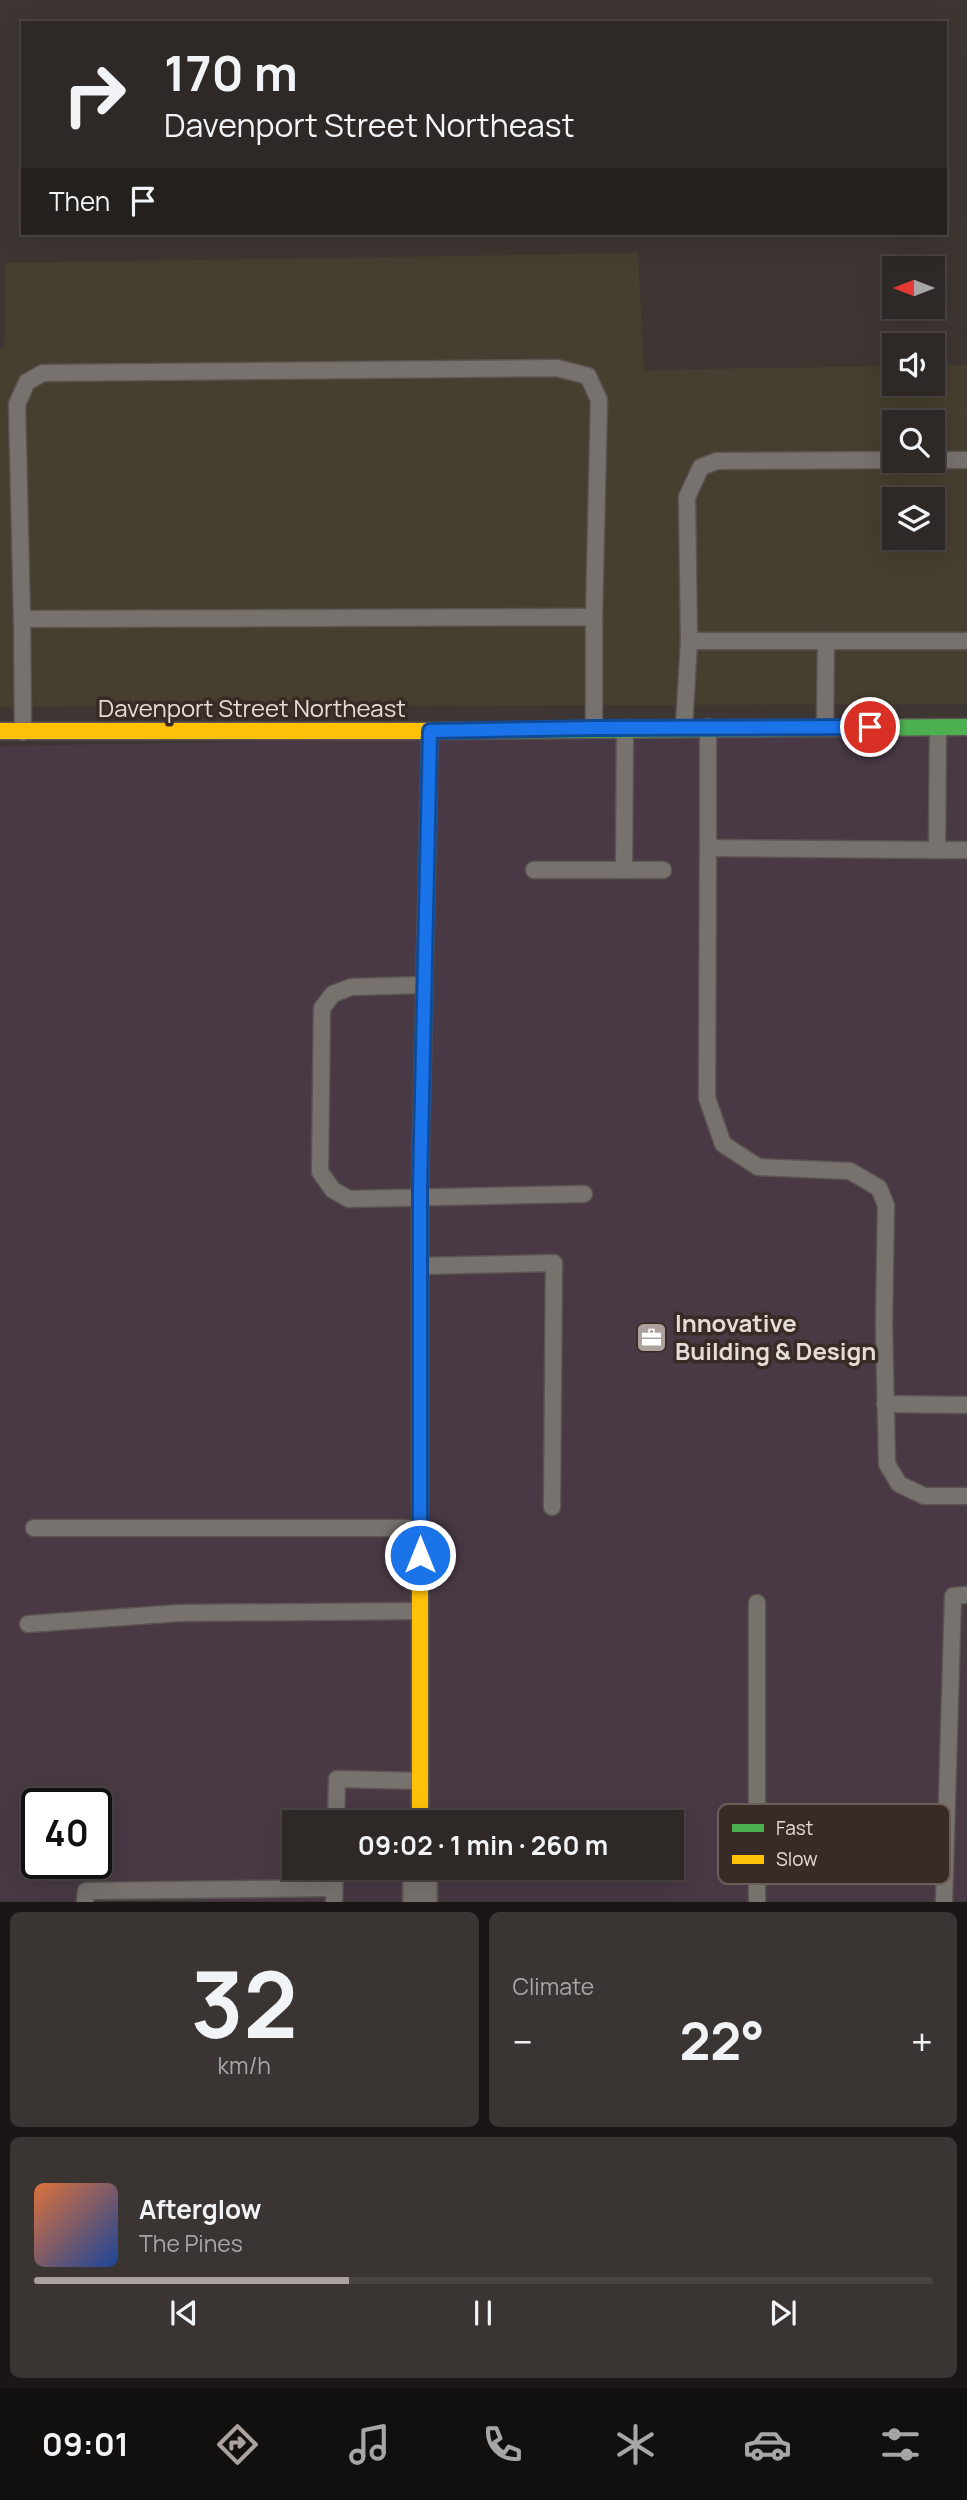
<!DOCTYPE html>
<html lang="en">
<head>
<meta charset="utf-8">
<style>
  :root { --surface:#2e2826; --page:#3a3432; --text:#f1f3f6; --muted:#a7a6a7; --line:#494443; --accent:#aba29e }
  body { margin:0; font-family:Manrope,sans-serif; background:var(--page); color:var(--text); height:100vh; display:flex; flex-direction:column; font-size:26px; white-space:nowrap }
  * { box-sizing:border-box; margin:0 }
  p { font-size:23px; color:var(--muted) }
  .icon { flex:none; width:38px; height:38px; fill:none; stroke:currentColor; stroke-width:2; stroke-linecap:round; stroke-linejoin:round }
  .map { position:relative; height:1902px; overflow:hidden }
  .drawer { display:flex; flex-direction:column; gap:10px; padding:10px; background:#191615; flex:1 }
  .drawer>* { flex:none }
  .top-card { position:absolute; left:21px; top:21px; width:926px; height:214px; border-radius:0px; box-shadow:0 7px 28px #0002,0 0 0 2px var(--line); background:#2e2826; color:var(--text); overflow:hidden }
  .needle { width:46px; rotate:270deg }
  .buttons { position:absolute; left:882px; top:256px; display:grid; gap:14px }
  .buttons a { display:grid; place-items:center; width:63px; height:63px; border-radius:0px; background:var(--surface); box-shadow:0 7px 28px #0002,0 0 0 2px var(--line); font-size:35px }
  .speed { position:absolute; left:21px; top:1788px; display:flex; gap:14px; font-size:35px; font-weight:700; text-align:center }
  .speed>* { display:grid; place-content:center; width:91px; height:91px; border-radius:50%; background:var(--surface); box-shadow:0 7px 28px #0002,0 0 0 2px var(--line); line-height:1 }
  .speed .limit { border:4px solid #111; border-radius:10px; background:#fff; color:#111 }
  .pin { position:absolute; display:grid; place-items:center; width:60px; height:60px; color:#fff; margin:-30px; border:4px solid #fff; border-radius:50%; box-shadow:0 2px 7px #0007 }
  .me { position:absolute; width:77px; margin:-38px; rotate:0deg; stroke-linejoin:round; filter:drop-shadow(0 0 5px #0008) }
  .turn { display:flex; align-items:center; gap:24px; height:147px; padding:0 28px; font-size:32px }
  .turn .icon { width:91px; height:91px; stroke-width:2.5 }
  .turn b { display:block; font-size:49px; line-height:60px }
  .then { display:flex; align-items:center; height:66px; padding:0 28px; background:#0003; gap:14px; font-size:26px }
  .big { font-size:52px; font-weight:700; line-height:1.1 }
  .drawer .widget { flex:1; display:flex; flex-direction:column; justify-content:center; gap:10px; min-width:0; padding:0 24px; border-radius:10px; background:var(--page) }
  .drawer .dial { align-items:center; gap:0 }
  .dial b { font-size:91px; line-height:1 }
  .song { display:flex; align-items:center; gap:21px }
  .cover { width:84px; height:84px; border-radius:10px; background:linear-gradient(135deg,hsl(20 70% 55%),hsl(220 70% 35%)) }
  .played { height:7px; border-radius:4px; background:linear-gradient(90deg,var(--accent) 35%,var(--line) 35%) }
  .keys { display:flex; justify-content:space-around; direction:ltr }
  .heat { display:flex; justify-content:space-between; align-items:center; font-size:38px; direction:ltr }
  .drawer .tiles { flex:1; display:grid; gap:10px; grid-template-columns:1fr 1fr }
  .widget:last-child { grid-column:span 2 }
  .trip { position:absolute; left:282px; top:1810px; width:402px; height:70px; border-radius:0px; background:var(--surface); box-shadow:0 7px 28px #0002,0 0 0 2px var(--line); font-weight:700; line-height:70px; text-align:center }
  .dock { display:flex; height:112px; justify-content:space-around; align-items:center; background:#12100f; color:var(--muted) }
  .dock .icon { width:49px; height:49px }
  .dock .selected { color:var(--accent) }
  .dock b { font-size:32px; color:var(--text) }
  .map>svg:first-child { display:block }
</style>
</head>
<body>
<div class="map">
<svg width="967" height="1902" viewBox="0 0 967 1902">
  <rect width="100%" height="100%" fill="#3e3632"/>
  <path fill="#463e2e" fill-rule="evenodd" d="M638,253L644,370L894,366V383H933V365H967V704L0,707V349H4L6,263ZM894,422H933V460H894ZM894,499H933V537H894Z"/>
  <path fill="#483945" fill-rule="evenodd" d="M967,729V1901H0V746ZM37,1804H96V1864H37ZM294,1822H672V1867H294Z"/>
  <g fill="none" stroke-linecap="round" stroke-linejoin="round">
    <defs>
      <g id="lane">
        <polyline points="933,460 967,460"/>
        <polyline points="22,619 17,404 27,382 43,373 557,368 588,376 599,400 594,617"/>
        <polyline points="689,641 687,497 701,467 717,461 894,460"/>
        <polyline points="684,727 689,641 967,641"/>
        <polyline points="708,727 708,848 937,850"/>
        <polyline points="825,727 826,641"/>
        <polyline points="938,727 937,850 967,850"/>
        <polyline points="23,732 22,619 594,617 594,728"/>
        <polyline points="708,848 707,1098 723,1144 758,1167 850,1171 879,1188 886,1205 884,1325 887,1464 899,1484 924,1496 967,1496"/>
        <polyline points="534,870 663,870"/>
        <polyline points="624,870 625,728"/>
        <polyline points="424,985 351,987 333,994 322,1008 320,1172 333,1190 349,1199 584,1194"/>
        <polyline points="420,1266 554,1263 552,1507"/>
        <polyline points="885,1404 967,1405"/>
        <polyline points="34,1528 420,1528"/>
        <polyline points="757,1603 757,1902"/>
        <polyline points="28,1624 180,1613 420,1611"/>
        <polyline points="336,1822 337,1779 420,1781"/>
        <polyline points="85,1902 86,1891 334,1888"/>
        <polyline points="334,1902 335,1867"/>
        <polyline points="944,1902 953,1596 967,1595"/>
      </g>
      <polyline id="street" points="420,1867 420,1902"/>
      <g id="fast">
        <polyline points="441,731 967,727"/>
        <polyline points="420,1440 420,1187 430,731"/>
      </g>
      <g id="slow">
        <polyline points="0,731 441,731"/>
        <polyline points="420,1440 420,1822"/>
      </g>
    </defs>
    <use href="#lane" stroke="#5b5451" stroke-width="19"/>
    <use href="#street" stroke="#5b5451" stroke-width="37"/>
    <use href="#fast" stroke="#5b5451" stroke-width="19"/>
    <use href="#slow" stroke="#5b5451" stroke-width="19"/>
    <use href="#lane" stroke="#77726e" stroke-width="16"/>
    <use href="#street" stroke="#77726e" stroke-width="33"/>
    <use href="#fast" stroke="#4caf50" stroke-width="16"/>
    <use href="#slow" stroke="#ffc107" stroke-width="16"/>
  </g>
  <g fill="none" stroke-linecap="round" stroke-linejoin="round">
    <defs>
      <polyline id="route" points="420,1555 420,1187 430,731 594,728 870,727"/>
    </defs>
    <use href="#route" stroke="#114b97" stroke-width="18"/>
    <use href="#route" stroke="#1a73e8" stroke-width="12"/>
  </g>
  <defs>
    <symbol id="office-square" viewBox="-11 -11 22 22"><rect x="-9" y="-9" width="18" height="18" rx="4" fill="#aba29e" stroke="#382a24"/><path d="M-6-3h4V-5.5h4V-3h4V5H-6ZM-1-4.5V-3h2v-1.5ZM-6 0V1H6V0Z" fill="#fff"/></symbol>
  </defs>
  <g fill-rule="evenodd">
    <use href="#office-square" x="634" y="1320" width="35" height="35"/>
  </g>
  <g text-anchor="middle" stroke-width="7" stroke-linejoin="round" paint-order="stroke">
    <g font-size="24" fill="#e5dcd8" stroke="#382a24">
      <text x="252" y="717">Davenport Street Northeast</text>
    </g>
    <g font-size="24" font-weight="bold" fill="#e5dcd8" stroke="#382a24" text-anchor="start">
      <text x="675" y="1332">Innovative<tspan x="675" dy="28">Building &amp; Design</tspan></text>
    </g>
  </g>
  <rect x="718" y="1804" width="232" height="80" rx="10" fill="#382a24" stroke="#6c5f5a" stroke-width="2"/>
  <rect x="732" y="1824" width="32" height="8" fill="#4caf50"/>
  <rect x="732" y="1855" width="32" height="9" fill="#ffc107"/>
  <g font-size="19" fill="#e5dcd8">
    <text x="776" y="1835">Fast</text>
    <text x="776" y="1866">Slow</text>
  </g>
</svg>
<div class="buttons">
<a><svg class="needle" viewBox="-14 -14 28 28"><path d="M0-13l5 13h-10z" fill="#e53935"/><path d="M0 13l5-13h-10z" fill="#a7a6a7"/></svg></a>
<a><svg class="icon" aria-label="sound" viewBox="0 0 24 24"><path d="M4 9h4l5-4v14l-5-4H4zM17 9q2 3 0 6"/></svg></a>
<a><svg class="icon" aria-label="search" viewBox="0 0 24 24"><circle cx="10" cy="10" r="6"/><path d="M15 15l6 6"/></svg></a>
<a><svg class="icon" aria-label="layers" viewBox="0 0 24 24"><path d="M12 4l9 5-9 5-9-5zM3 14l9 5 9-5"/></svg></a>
</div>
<div class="speed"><div class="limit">40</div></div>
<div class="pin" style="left:870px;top:727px;background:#d93025"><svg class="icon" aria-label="arrive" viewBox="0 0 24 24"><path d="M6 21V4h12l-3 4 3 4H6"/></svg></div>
<svg class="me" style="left:420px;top:1555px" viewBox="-20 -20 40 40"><circle r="17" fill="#1a73e8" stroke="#fff" stroke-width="3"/><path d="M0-11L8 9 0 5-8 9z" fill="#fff"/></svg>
<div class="trip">09:02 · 1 min · 260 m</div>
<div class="top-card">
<div class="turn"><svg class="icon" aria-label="right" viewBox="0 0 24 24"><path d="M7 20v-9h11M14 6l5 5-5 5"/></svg><div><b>170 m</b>Davenport Street Northeast</div></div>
<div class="then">Then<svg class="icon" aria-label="arrive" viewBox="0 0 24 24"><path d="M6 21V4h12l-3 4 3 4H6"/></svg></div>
</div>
</div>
<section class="drawer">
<div class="tiles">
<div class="widget dial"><b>32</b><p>km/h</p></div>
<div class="widget"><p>Climate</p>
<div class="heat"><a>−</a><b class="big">22°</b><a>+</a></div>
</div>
<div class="widget">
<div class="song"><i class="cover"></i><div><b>Afterglow</b><p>The Pines</p></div></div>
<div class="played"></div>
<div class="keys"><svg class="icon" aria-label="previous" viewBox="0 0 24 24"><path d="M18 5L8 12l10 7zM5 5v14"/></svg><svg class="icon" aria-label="pause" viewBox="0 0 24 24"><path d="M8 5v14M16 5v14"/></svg><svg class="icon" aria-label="next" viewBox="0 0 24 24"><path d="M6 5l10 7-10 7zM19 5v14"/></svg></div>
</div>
</div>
</section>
<nav class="dock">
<b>09:01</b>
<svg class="icon selected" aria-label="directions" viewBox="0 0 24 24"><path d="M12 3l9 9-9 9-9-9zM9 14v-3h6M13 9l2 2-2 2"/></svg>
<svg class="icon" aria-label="music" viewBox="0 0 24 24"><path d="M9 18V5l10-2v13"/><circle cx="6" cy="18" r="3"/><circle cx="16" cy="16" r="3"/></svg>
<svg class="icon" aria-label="phone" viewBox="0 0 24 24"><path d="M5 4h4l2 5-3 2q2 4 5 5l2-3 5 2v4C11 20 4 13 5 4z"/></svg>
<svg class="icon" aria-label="climate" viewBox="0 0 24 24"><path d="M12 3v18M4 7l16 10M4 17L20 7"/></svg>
<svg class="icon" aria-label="car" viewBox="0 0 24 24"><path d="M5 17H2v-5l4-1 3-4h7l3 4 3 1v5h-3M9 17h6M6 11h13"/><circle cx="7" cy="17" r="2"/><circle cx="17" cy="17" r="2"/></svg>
<svg class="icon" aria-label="filters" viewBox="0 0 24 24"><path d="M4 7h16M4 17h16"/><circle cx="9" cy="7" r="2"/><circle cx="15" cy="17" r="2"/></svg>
</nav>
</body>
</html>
